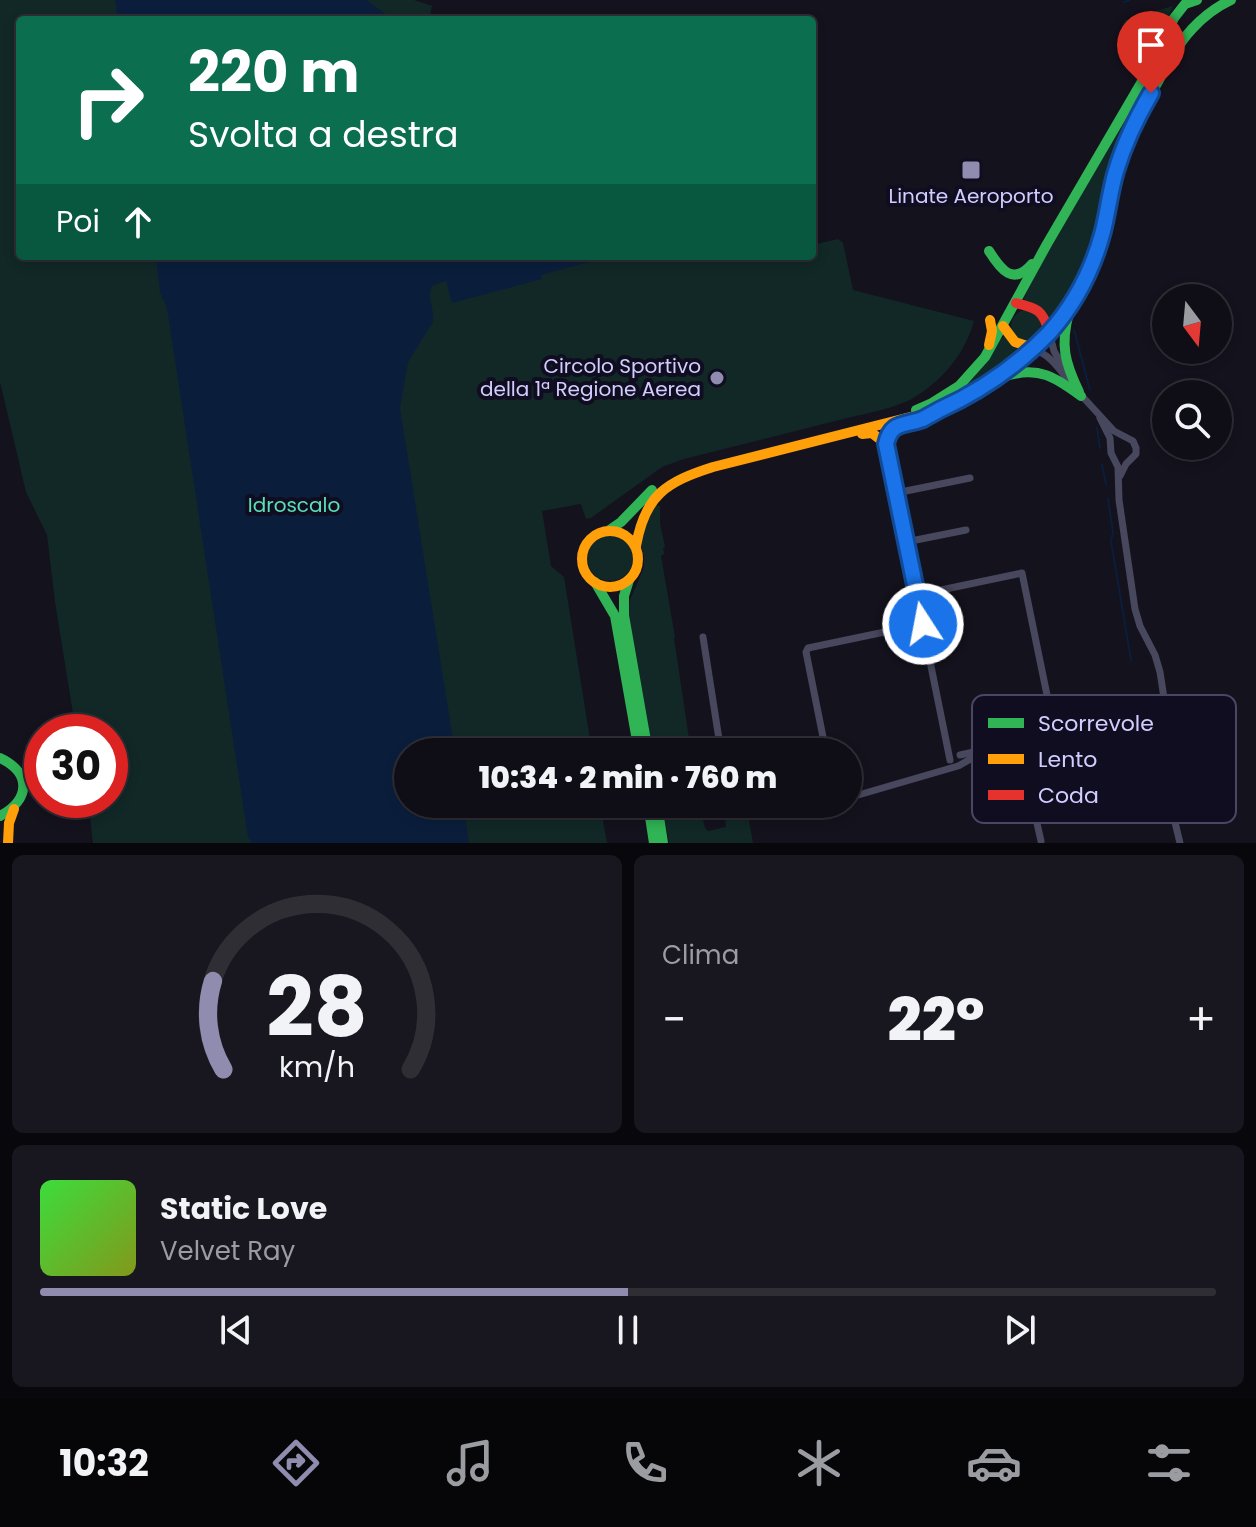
<!DOCTYPE html>
<html lang="it">
<head>
<meta charset="utf-8">
<style>
  :root { --surface:#0f0e16; --page:#18171f; --text:#f1f3f6; --muted:#9b9ca1; --line:#2f2e35; --accent:#8f8cb0 }
  body { margin:0; font-family:Poppins,sans-serif; background:var(--page); color:var(--text); height:100vh; display:flex; flex-direction:column; font-size:30px; white-space:nowrap }
  * { box-sizing:border-box; margin:0 }
  p { font-size:26px; color:var(--muted) }
  .icon { flex:none; width:44px; height:44px; fill:none; stroke:currentColor; stroke-width:2; stroke-linecap:round; stroke-linejoin:round }
  .map { position:relative; height:843px; overflow:hidden }
  .sheet { display:flex; flex-direction:column; gap:12px; padding:12px; background:#08080c; flex:1 }
  .sheet>* { flex:none }
  .guide { position:absolute; left:16px; top:16px; width:800px; height:244px; border-radius:8px; box-shadow:0 4px 12px #0003,0 0 0 2px var(--line); background:#0b6e4f; color:#fff; overflow:hidden }
  .needle { width:52px; rotate:164deg }
  .controls { position:absolute; left:1152px; top:284px; display:grid; gap:16px }
  .controls a { display:grid; place-items:center; width:80px; height:80px; border-radius:50%; background:var(--surface); box-shadow:0 4px 12px #0003,0 0 0 2px var(--line); font-size:40px }
  .speed { position:absolute; left:24px; top:714px; display:flex; gap:16px; font-size:40px; font-weight:700; text-align:center }
  .speed>* { display:grid; place-content:center; width:104px; height:104px; border-radius:50%; background:var(--surface); box-shadow:0 4px 12px #0003,0 0 0 2px var(--line); line-height:1 }
  .speed .limit { border:12px solid #d22; background:#fff; color:#111 }
  .pin { position:absolute; display:grid; place-items:center; width:68px; height:68px; color:#fff; margin:-82px -34px; border-radius:50% 50% 50% 0; rotate:-45deg; box-shadow:0 0 8px #0007 }
  .pin .icon { rotate:45deg }
  .me { position:absolute; width:88px; margin:-44px; rotate:349deg; stroke-linejoin:round; filter:drop-shadow(0 0 6px #0008) }
  .turn { display:flex; align-items:center; gap:28px; height:168px; padding:0 40px; font-size:36px }
  .turn .icon { width:104px; height:104px; stroke-width:2.5 }
  .turn b { display:block; font-size:56px; line-height:68px }
  .then { display:flex; align-items:center; height:76px; padding:0 40px; background:#0003; gap:16px; font-size:30px }
  .big { font-size:60px; font-weight:800; line-height:1.1 }
  .sheet .card { flex:1; display:flex; flex-direction:column; justify-content:center; gap:12px; min-width:0; padding:0 28px; border-radius:12px; background:var(--page) }
  .sheet .dial { align-items:center; gap:0 }
  .dial svg { height:208px; overflow:visible; fill:none; stroke:var(--line); stroke-width:7; stroke-linecap:round; text-anchor:middle }
  .dial text { fill:var(--text); stroke:none }
  .song { display:flex; align-items:center; gap:24px }
  .cover { width:96px; height:96px; border-radius:12px; background:linear-gradient(135deg,hsl(120 70% 55%),hsl(70 70% 35%)) }
  .played { height:8px; border-radius:4px; background:linear-gradient(90deg,var(--accent) 50%,var(--line) 50%) }
  .keys { display:flex; justify-content:space-around; direction:ltr }
  .heat { display:flex; justify-content:space-between; align-items:center; font-size:44px; direction:ltr }
  .sheet .tiles { flex:1; display:grid; gap:12px; grid-template-columns:1fr 1fr }
  .card:last-child { grid-column:span 2 }
  .trip { position:absolute; left:394px; top:738px; width:468px; height:80px; border-radius:40px; background:var(--surface); box-shadow:0 4px 12px #0003,0 0 0 2px var(--line); font-weight:800; line-height:80px; text-align:center }
  .tabs { display:flex; height:128px; justify-content:space-around; align-items:center; background:#060609; color:var(--muted) }
  .tabs .icon { width:56px; height:56px }
  .tabs .selected { color:var(--accent) }
  .tabs b { font-size:36px; color:var(--text) }
  .map>svg:first-child { display:block }
</style>
</head>
<body>
<div class="map">
<svg width="1256" height="843" viewBox="0 0 1256 843">
  <rect width="100%" height="100%" fill="#14121d"/>
  <g fill="#112827">
    <path d="M0,0H414L432,6L429,20H20V256H812V245L838,239L843,243L853,290L974,321C965,353 944,379 915,397C895,409 862,414 839,420C788,433 736,446 684,459L662,467L591,518L586,519L581,504L542,511L551,566L564,577L592,752H408V804H600L607,843H93L88,800H110V732H76L55,602L47,535L26,492L0,382Z"/>
    <polygon points="1173,6 1165,24 1130,34 1125,34 1123,24 1125,20"/>
    <polygon points="1156,66 1160,68 1137,109 1094,247 1067,300 1050,319 1025,301 1024,298 1050,246"/>
    <circle cx="1027" cy="326" r="16"/>
    <path d="M1005,335L1010,343L1022,352C999,376 965,394 935,407Z"/>
    <polygon points="656,505 660,506 660,523 665,547 663,548 664,554 661,556 675,637 674,638 691,752 653,752 629,614 630,600 644,567 644,556 638,537 651,507"/>
    <circle cx="610" cy="558" r="23"/>
    <polygon points="662,804 699,804 705,828 708,831 726,827 723,804 746,804 753,843 669,843"/>
  </g>
  <g fill="#0a1e3c">
    <polygon points="115,0 366,0 382,11 392,20 118,20"/>
    <path d="M156,256H424L425,258L430,256H609L541,275L542,279L452,303L446,281L432,286C426,297 435,309 433,322L408,362L400,408L455,752H408V804H463L469,843H252L248,837L167,308L160,292Z"/>
  </g>
  <g fill="none" stroke-linecap="round" stroke-linejoin="round">
    <g stroke="#0a1e3c" stroke-width="2">
      <polyline points="1124,2 1130,0"/>
      <polyline points="1074,330 1090,390"/>
      <polyline points="1097,428 1100,448"/>
      <polyline points="1102,465 1106,484"/>
      <polyline points="1108,499 1113,532 1111,541 1131,660"/>
    </g>
    <g stroke="#47475e" stroke-width="7">
      <polyline points="1049,332 1054,351 1065,370"/>
      <path d="M1033,349C1052,355 1061,372 1073,386"/>
      <polyline points="1081,395 1114,431 1133,441 1136,448 1136,454 1126,464 1120,476"/>
      <polyline points="1100,418 1110,438 1111,453 1118,467 1119,500 1135,609 1140,626 1155,655 1160,672 1164,698 1171,716 1170,724 1165,730 1160,742 1160,760"/>
      <polyline points="886,444 950,760"/>
      <polyline points="896,493 970,478"/>
      <polyline points="906,542 966,530"/>
      <polyline points="917,595 1022,573 1055,734"/>
      <polyline points="703,637 721,752"/>
      <polyline points="1131,720 1147,722 1153,731 1180,843"/>
      <polyline points="1019,743 1041,841"/>
      <polyline points="826,752 806,652 808,648 923,624"/>
      <path d="M960,755L1135,717C1147,713 1158,703 1169,712"/>
      <polyline points="960,765 981,753"/>
      <polyline points="848,798 958,766"/>
    </g>
    <g stroke="#30b455" stroke-width="10">
      <path d="M989,251C1001,270 1013,286 1032,264"/>
      <path d="M1069,313C1060,345 1065,363 1079,392"/>
      <path d="M1063,317C1096,272 1101,226 1115,174C1124,141 1141,111 1159,80C1168,63 1178,44 1192,29C1203,17 1216,7 1231,0"/>
      <path d="M1006,376C1039,366 1055,377 1081,396"/>
      <polyline points="916,410 932,403 959,386 985,357 1047,244 1151,66 1174,18 1185,4 1197,0"/>
      <polyline points="608,531 621,522 652,490"/>
      <polyline points="629,580 624,596 624,615 648,752"/>
      <polyline points="595,582 615,616 639,752"/>
      <path d="M0,758C32,773 30,800 0,816"/>
      <polyline points="648,804 654,843"/>
      <polyline points="657,804 663,843"/>
    </g>
    <g stroke="#ff9f0a" stroke-width="10">
      <polyline points="1003,326 1015,342 1033,348"/>
      <polyline points="989,345 992,331 990,320"/>
      <polyline points="862,434 872,433 886,444 892,429 904,424"/>
      <circle cx="610" cy="559" r="28"/>
      <path d="M636,546C645,495 666,482 713,467L938,410L981,389L1002,375L1040,343L1063,317"/>
      <polyline points="8,843 9,823 14,809"/>
    </g>
    <path stroke="#e5322d" stroke-width="10" d="M1016,303C1037,308 1043,310 1049,332"/>
  </g>
  <g fill="none" stroke-linecap="round" stroke-linejoin="round">
    <defs>
      <path id="route" d="M923,624L886,444C891,421 904,426 923,419C928,416 934,413 939,410C981,391 1017,366 1049,333C1075,304 1093,269 1103,231C1108,211 1110,191 1116,171C1124,144 1137,117 1151,93"/>
    </defs>
    <use href="#route" stroke="#114b97" stroke-width="20"/>
    <use href="#route" stroke="#1a73e8" stroke-width="14"/>
  </g>
  <g fill="#8f8cb0" stroke="#100d21" stroke-width="3">
    <rect x="961" y="160" width="20" height="20" rx="4"/>
    <circle cx="717" cy="378" r="8"/>
  </g>
  <g text-anchor="middle" stroke-width="8" stroke-linejoin="round" paint-order="stroke">
    <g font-size="20" fill="#d1cdff" stroke="#100d21">
      <text x="971" y="203">Linate Aeroporto</text>
      <text x="701" y="373" text-anchor="end">Circolo Sportivo<tspan x="701" dy="23">della 1ª Regione Aerea</tspan></text>
    </g>
    <g font-size="20" fill="#59e0b7" stroke="#100d21">
      <text x="294" y="512">Idroscalo</text>
    </g>
  </g>
  <rect x="972" y="695" width="264" height="128" rx="12" fill="#100d21" stroke="#4a4764" stroke-width="2"/>
  <rect x="988" y="718" width="36" height="10" fill="#30b455"/>
  <rect x="988" y="754" width="36" height="10" fill="#ff9f0a"/>
  <rect x="988" y="790" width="36" height="10" fill="#e5322d"/>
  <g font-size="22" fill="#d1cdff">
    <text x="1038" y="731">Scorrevole</text>
    <text x="1038" y="767">Lento</text>
    <text x="1038" y="803">Coda</text>
  </g>
</svg>
<div class="controls">
<a><svg class="needle" viewBox="-14 -14 28 28"><path d="M0-13l5 13h-10z" fill="#e53935"/><path d="M0 13l5-13h-10z" fill="#9b9ca1"/></svg></a>
<a><svg class="icon" aria-label="search" viewBox="0 0 24 24"><circle cx="10" cy="10" r="6"/><path d="M15 15l6 6"/></svg></a>
</div>
<div class="speed"><div class="limit">30</div></div>
<div class="pin" style="left:1151px;top:93px;background:#d93025"><svg class="icon" aria-label="arrive" viewBox="0 0 24 24"><path d="M6 21V4h12l-3 4 3 4H6"/></svg></div>
<svg class="me" style="left:923px;top:624px" viewBox="-20 -20 40 40"><circle r="17" fill="#1a73e8" stroke="#fff" stroke-width="3"/><path d="M0-11L8 9 0 5-8 9z" fill="#fff"/></svg>
<div class="trip">10:34 · 2 min · 760 m</div>
<div class="guide">
<div class="turn"><svg class="icon" aria-label="right" viewBox="0 0 24 24"><path d="M7 20v-9h11M14 6l5 5-5 5"/></svg><div><b>220 m</b>Svolta a destra</div></div>
<div class="then">Poi<svg class="icon" aria-label="ahead" viewBox="0 0 24 24"><path d="M12 20V5M6 11l6-6 6 6"/></svg></div>
</div>
</div>
<section class="sheet">
<div class="tiles">
<div class="card dial"><svg viewBox="0 0 100 80">
<path d="M14 69A42 42 0 1 1 86 69"/>
<path d="M14 69A42 42 0 0 1 10 35" stroke="#8f8cb0"/>
<text x="50" y="56" font-size="32" font-weight="700">28</text>
<text x="50" y="72" font-size="11">km/h</text>
</svg></div>
<div class="card"><p>Clima</p>
<div class="heat"><a>−</a><b class="big">22°</b><a>+</a></div>
</div>
<div class="card">
<div class="song"><i class="cover"></i><div><b>Static Love</b><p>Velvet Ray</p></div></div>
<div class="played"></div>
<div class="keys"><svg class="icon" aria-label="previous" viewBox="0 0 24 24"><path d="M18 5L8 12l10 7zM5 5v14"/></svg><svg class="icon" aria-label="pause" viewBox="0 0 24 24"><path d="M8 5v14M16 5v14"/></svg><svg class="icon" aria-label="next" viewBox="0 0 24 24"><path d="M6 5l10 7-10 7zM19 5v14"/></svg></div>
</div>
</div>
</section>
<nav class="tabs">
<b>10:32</b>
<svg class="icon selected" aria-label="directions" viewBox="0 0 24 24"><path d="M12 3l9 9-9 9-9-9zM9 14v-3h6M13 9l2 2-2 2"/></svg>
<svg class="icon" aria-label="music" viewBox="0 0 24 24"><path d="M9 18V5l10-2v13"/><circle cx="6" cy="18" r="3"/><circle cx="16" cy="16" r="3"/></svg>
<svg class="icon" aria-label="phone" viewBox="0 0 24 24"><path d="M5 4h4l2 5-3 2q2 4 5 5l2-3 5 2v4C11 20 4 13 5 4z"/></svg>
<svg class="icon" aria-label="climate" viewBox="0 0 24 24"><path d="M12 3v18M4 7l16 10M4 17L20 7"/></svg>
<svg class="icon" aria-label="car" viewBox="0 0 24 24"><path d="M5 17H2v-5l4-1 3-4h7l3 4 3 1v5h-3M9 17h6M6 11h13"/><circle cx="7" cy="17" r="2"/><circle cx="17" cy="17" r="2"/></svg>
<svg class="icon" aria-label="filters" viewBox="0 0 24 24"><path d="M4 7h16M4 17h16"/><circle cx="9" cy="7" r="2"/><circle cx="15" cy="17" r="2"/></svg>
</nav>
</body>
</html>
